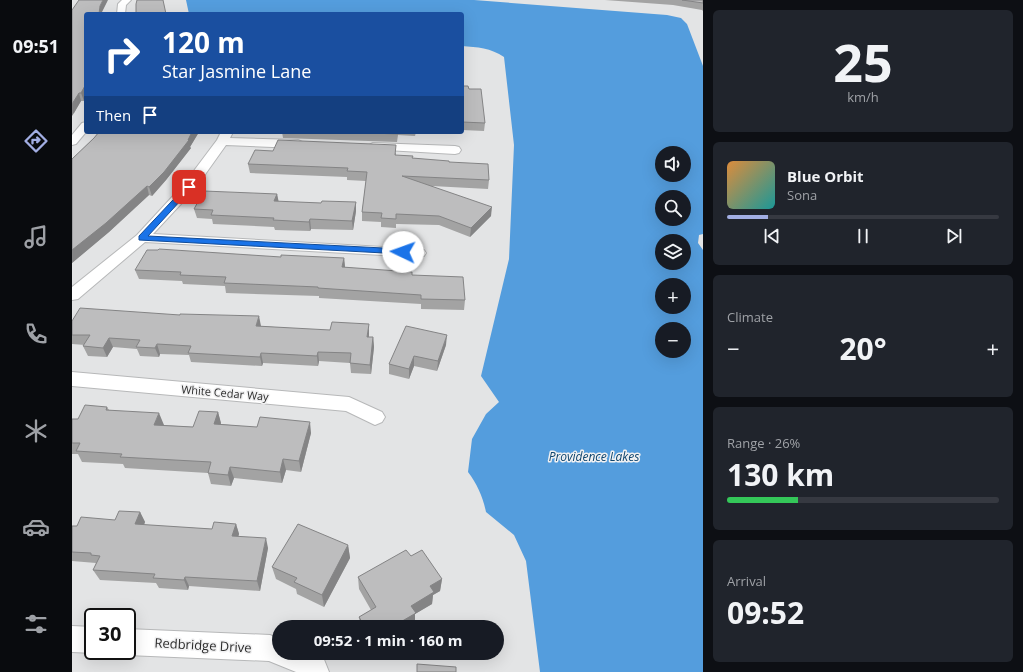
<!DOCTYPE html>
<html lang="en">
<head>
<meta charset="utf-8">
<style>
  :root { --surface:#171b24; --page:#20242c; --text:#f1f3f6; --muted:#9ea1a6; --line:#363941; --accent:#a2aee3 }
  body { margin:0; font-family:"Open Sans",sans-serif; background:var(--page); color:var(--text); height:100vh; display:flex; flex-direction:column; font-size:15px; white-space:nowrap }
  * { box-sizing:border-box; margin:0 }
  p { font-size:13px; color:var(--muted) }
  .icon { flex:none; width:22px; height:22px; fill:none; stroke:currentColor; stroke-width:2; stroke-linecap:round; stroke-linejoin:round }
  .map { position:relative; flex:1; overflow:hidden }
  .side { display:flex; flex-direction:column; gap:10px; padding:10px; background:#0d0f14; width:320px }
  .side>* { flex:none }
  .guide { position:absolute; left:12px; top:12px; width:380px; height:122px; border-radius:4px; box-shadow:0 4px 16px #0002; background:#1a4fa0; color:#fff; overflow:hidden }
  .controls { position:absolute; left:583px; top:146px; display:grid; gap:8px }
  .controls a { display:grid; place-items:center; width:36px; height:36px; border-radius:50%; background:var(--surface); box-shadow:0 4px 16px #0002; font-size:20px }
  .speed { position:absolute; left:12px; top:608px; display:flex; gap:8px; font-size:20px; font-weight:700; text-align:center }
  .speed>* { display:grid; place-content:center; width:52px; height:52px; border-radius:50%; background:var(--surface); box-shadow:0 4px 16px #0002; line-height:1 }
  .speed .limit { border:2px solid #111; border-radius:6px; background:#fff; color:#111 }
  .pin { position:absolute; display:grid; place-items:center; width:34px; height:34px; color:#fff; margin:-17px; border-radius:8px; box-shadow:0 2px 6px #0006 }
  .me { position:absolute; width:44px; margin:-22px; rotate:273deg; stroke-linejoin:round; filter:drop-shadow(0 0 3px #0008) }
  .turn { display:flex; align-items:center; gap:14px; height:84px; padding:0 12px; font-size:18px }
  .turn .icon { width:52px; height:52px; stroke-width:2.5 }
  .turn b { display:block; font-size:28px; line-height:34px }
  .then { display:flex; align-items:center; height:38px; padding:0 12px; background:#0003; gap:8px; font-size:15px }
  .big { font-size:30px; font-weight:700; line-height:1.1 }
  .side .tile { flex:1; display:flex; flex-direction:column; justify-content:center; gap:6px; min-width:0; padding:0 14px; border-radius:6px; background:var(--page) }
  .side .dial { align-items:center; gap:0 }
  .dial b { font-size:52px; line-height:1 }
  .song { display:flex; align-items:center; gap:12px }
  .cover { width:48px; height:48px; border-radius:6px; background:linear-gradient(135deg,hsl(30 70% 55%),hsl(180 70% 35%)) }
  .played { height:4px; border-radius:2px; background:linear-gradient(90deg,var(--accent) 15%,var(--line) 15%) }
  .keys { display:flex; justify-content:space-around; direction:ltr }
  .heat { display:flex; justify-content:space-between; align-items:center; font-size:22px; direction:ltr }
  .charge { height:6px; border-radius:3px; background:linear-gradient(90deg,#34c759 26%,var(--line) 0) }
  .trip { position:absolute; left:200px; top:620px; width:232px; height:40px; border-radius:20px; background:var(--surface); box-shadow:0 4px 16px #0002; font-weight:700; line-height:40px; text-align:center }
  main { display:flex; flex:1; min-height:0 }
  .tab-bar { display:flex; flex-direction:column; width:72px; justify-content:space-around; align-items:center; background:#090b0e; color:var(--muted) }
  .tab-bar .icon { width:28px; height:28px }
  .tab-bar .active { color:var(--accent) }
  .tab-bar b { font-size:18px; color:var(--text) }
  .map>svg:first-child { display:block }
</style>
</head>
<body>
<main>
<nav class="tab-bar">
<b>09:51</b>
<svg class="icon active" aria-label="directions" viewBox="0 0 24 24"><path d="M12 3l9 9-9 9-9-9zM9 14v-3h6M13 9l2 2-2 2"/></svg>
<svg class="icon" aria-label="music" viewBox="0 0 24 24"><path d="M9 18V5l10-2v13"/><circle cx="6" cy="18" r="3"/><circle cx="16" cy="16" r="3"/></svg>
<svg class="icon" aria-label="phone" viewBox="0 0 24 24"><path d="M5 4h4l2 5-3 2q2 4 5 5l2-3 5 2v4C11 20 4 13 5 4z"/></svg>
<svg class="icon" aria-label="climate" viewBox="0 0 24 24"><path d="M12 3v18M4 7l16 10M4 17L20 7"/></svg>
<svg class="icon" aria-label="car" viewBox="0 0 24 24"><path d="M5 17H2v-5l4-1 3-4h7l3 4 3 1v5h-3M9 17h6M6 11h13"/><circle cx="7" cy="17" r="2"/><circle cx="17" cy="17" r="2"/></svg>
<svg class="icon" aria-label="filters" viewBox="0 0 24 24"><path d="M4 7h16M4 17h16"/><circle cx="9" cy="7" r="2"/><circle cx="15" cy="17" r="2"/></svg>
</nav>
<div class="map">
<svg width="631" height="672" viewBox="0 0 631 672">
  <rect width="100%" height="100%" fill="#e3e4e5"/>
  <path fill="#549ddd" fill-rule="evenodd" d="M114,0H402L595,15L609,18L615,24L631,66V234L627,235L626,243L631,250V672H468L454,561L442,535L414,512C411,497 405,484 396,472L400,439L414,414L427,402L409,376L437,259L442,145L432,57C419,48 405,47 390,46V14H117ZM590,153H612V175H590ZM590,197H612V219H590ZM590,241H612V263H590ZM590,285H612V307H590ZM590,329H612V351H590Z"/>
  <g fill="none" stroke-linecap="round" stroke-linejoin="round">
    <defs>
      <g id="minor">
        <polygon points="50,0 59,0 54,5 53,14 45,14 46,4"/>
        <polygon points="14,122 14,132 4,144 0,145 0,135 10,123"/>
        <polygon points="149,132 161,132 158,138 226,140 230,142 232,144 230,146 226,148 154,145 122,190 81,234 347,249 352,250 354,253 352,256 347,257 73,242 6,299 0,300 0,287 65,235 112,184 145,140"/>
        <polygon points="301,143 383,146 387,147 389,150 387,153 383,154 297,149 295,147 297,145"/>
        <polygon points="0,372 277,397 310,412 313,417 310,422 303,425 274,411 0,386"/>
        <polygon points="0,626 21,627 21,651 25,651 21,653 0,652"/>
        <polygon points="55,629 198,635 207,639 207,653 242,653 251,657 257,672 224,672 197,661 55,655 46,651 55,651"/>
      </g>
    </defs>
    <use href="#minor" stroke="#b7b8b9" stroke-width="2"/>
    <use href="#minor" fill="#fff" fill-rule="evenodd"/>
  </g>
  <g fill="#a3a3a3">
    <polygon points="533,0 631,0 631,11 630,10 601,5"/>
    <polygon points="0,10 30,12 30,14 14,14 14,96 12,101 9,101 2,113"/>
    <polygon points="390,86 397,89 413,123 412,131 390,130"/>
    <polygon points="27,132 127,132 118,147 119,148 94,180 80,196 77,195 37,232 0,263 0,159 22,138"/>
    <polygon points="210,132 344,132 343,136 326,135 325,142 211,138"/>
    <polygon points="201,151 324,153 324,156 341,158 377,162 417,180 416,189 360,186 419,216 398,237 367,225 324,224 324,228 309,227 309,222 290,221 290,212 294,181 275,180 275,177 178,173 176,164"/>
    <polygon points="205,194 206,202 249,203 284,202 284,211 281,230 239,229 238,231 203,230 202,227 141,224 140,219 125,218 122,209"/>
    <polygon points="209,257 272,258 273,267 340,275 393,300 392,310 349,309 349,304 247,298 247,296 154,293 153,286 111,284 110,281 67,279 63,270"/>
    <polygon points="0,321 189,326 297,334 297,337 301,337 302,347 299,374 279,373 278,363 247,361 246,366 191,363 190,366 119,362 117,355 88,354 87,357 68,356 65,349 41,347 35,357 16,356 11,346 13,345 0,344"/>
    <polygon points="374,345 365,371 342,366 337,379 317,374 317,364"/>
    <polygon points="35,407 37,410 92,425 91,425 121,427 146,412 149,424 239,433 229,472 214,470 210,483 162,478 159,486 139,484 136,473 53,468 51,464 10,462 6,454 0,454 0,419 6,419"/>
    <polygon points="68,512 73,522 72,525 140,529 164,524 167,534 166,536 196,548 188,591 117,586 116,590 87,588 84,583 28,580 21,570 24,563 0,561 0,526 5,526 43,520"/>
    <polygon points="276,545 278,558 252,607 225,594 224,589 204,579 200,567"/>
    <polygon points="339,556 370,579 368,591 361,595 360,604 343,614 343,625 339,627 288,627 287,617 299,610 287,589 286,577"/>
  </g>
  <g fill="#848485">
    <polygon points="31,0 36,0 30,12 30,14 27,14 28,6"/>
    <polygon points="14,84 14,96 12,101 9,93"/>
    <polygon points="7,93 9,101 2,113 0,116 0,104"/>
    <polygon points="120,132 127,132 118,147 119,148 94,180 80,196 77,187 116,140"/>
    <polygon points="75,186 77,195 37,232 0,263 0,250"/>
    <polygon points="205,194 207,203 202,201"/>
    <polygon points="284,202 284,211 281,230 280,221"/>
    <polygon points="420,207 419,216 398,237 399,228"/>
    <polygon points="238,219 239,229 238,231 237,222"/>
    <polygon points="272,258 273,267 270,267"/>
    <polygon points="187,316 189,326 186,336 184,326"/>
    <polygon points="297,324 297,334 296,347 295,337"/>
    <polygon points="375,335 374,345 365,371 366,361"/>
    <polygon points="301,337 302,347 299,374 298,365"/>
    <polygon points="37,338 41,347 35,357 31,348"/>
    <polygon points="85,344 88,354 87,357 83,348"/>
    <polygon points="246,352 247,361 246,366 245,356"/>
    <polygon points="189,353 191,363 190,366 188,357"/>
    <polygon points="342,356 342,366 337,379 337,369"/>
    <polygon points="146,412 149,423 146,435 142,424"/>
    <polygon points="87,413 92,425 87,436 82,425"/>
    <polygon points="238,422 239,433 229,472 227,461"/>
    <polygon points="211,459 214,470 210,483 208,472"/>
    <polygon points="158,467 162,478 159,486 156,475"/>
    <polygon points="68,512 73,522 68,534 63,524"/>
    <polygon points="164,524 167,534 164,546 160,536"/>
    <polygon points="194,538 196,548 188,591 185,581"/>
    <polygon points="276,545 278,558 252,607 250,595"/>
    <polygon points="113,577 117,586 116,590 112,580"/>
    <polygon points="370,579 368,591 361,595 360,604 343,614 343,625 339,627 320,627 339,606 358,586"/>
  </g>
  <g fill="#bdbdbe" stroke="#848485">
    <polygon points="7,0 31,0 28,6 27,14 14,14 14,84 9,93 7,93 0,104 0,10"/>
    <polygon points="65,0 91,0 94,14 64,14 64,4"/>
    <polygon points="610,0 631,0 631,3"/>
    <polygon points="390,86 396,86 397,89 409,89 413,123 390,122"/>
    <polygon points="27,132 120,132 116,140 117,140 92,172 77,187 75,186 34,223 0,250 0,159 22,138"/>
    <polygon points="268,132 326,132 326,134"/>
    <polygon points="206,140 324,145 323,155 341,156 340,158 377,161 377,162 416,164 417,180 330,176 420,207 399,228 367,216 324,214 324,219 309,218 310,213 290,212 295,172 275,171 276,168 176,164 183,150 201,151"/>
    <polygon points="132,191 205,194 202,201 249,203 250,201 284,202 280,221 238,219 237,222 201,220 202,218 139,215 141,210 122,209"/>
    <polygon points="87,249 209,257 209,255 272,258 270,267 340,272 340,275 391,277 393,300 349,299 349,295 246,288 246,287 152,283 154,277 108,275 109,272 63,270 75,250 86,250"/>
    <polygon points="8,308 108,315 108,314 187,316 184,326 258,330 260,322 297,324 295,337 301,337 298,365 278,363 279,353 246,352 245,356 189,353 188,357 116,353 119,346 85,344 83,348 64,347 68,340 37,338 31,348 11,346 18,335 0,335 0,321"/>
    <polygon points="334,326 375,335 366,361 342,356 337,369 317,364"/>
    <polygon points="13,405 35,407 34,410 87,413 82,425 121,427 127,411 146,412 142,424 185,427 188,417 238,422 227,461 211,459 208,472 158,467 156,475 136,473 139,462 48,457 50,454 4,451 8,443 0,443 0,419 6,419"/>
    <polygon points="47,511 68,512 63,524 140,529 142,522 164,524 160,536 194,538 185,581 113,577 112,580 81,578 83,574 21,570 28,556 19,555 19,553 0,552 0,526 5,526 9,517 43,520"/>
    <polygon points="226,524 276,545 250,595 222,582 225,578 200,567"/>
    <polygon points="334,550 339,556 350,550 370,579 358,586 362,592 339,606 344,613 320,627 293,627 287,617 304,607 286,577"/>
    <polygon points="345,664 384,667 384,672 345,672"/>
  </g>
  <polygon fill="#1a73e8" stroke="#114b97" points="115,185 121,187 76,236 331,249 335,252 331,254 67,240 67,236"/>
  <g text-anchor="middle" stroke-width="3" stroke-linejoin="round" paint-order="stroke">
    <g font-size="11" fill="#2c2c2c" stroke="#f1f1f2">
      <text transform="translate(153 393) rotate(5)" y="4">White Cedar Way</text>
    </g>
    <g font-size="12" font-style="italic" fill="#0d446e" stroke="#f1f1f2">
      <text x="522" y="461">Providence Lakes</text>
    </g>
    <g font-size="13" fill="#2c2c2c" stroke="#f1f1f2">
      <text transform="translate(131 645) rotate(3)" y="5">Redbridge Drive</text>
    </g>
  </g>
</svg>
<div class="controls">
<a><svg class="icon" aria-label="sound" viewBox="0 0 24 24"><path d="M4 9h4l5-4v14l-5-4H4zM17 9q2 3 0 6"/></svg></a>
<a><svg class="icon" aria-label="search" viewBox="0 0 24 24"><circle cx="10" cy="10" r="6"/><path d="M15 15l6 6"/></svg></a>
<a><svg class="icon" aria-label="layers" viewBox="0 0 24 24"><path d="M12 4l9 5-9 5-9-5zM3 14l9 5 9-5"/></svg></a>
<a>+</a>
<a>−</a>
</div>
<div class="speed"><div class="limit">30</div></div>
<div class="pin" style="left:117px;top:187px;background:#d93025"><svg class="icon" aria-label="arrive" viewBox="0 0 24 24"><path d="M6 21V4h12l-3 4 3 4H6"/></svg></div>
<svg class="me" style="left:331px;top:252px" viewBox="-20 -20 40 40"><circle r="19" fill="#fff"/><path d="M0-13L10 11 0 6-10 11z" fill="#1a73e8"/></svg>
<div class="trip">09:52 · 1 min · 160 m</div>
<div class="guide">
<div class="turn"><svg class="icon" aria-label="right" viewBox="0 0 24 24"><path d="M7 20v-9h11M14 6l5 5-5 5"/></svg><div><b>120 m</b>Star Jasmine Lane</div></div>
<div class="then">Then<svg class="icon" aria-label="arrive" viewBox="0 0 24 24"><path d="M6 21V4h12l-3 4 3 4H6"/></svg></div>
</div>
</div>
<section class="side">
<div class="tile dial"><b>25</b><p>km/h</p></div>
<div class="tile">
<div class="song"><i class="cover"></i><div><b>Blue Orbit</b><p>Sona</p></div></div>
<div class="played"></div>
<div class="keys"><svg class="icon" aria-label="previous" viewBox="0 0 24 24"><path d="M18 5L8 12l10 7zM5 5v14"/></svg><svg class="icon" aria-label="pause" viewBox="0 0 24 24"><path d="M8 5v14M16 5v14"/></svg><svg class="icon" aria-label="next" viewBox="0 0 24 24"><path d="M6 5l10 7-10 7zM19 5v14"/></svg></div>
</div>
<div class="tile"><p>Climate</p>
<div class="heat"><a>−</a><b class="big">20°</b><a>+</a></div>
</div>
<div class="tile"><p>Range · 26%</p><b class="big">130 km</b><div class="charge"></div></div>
<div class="tile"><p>Arrival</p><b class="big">09:52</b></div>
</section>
</main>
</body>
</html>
